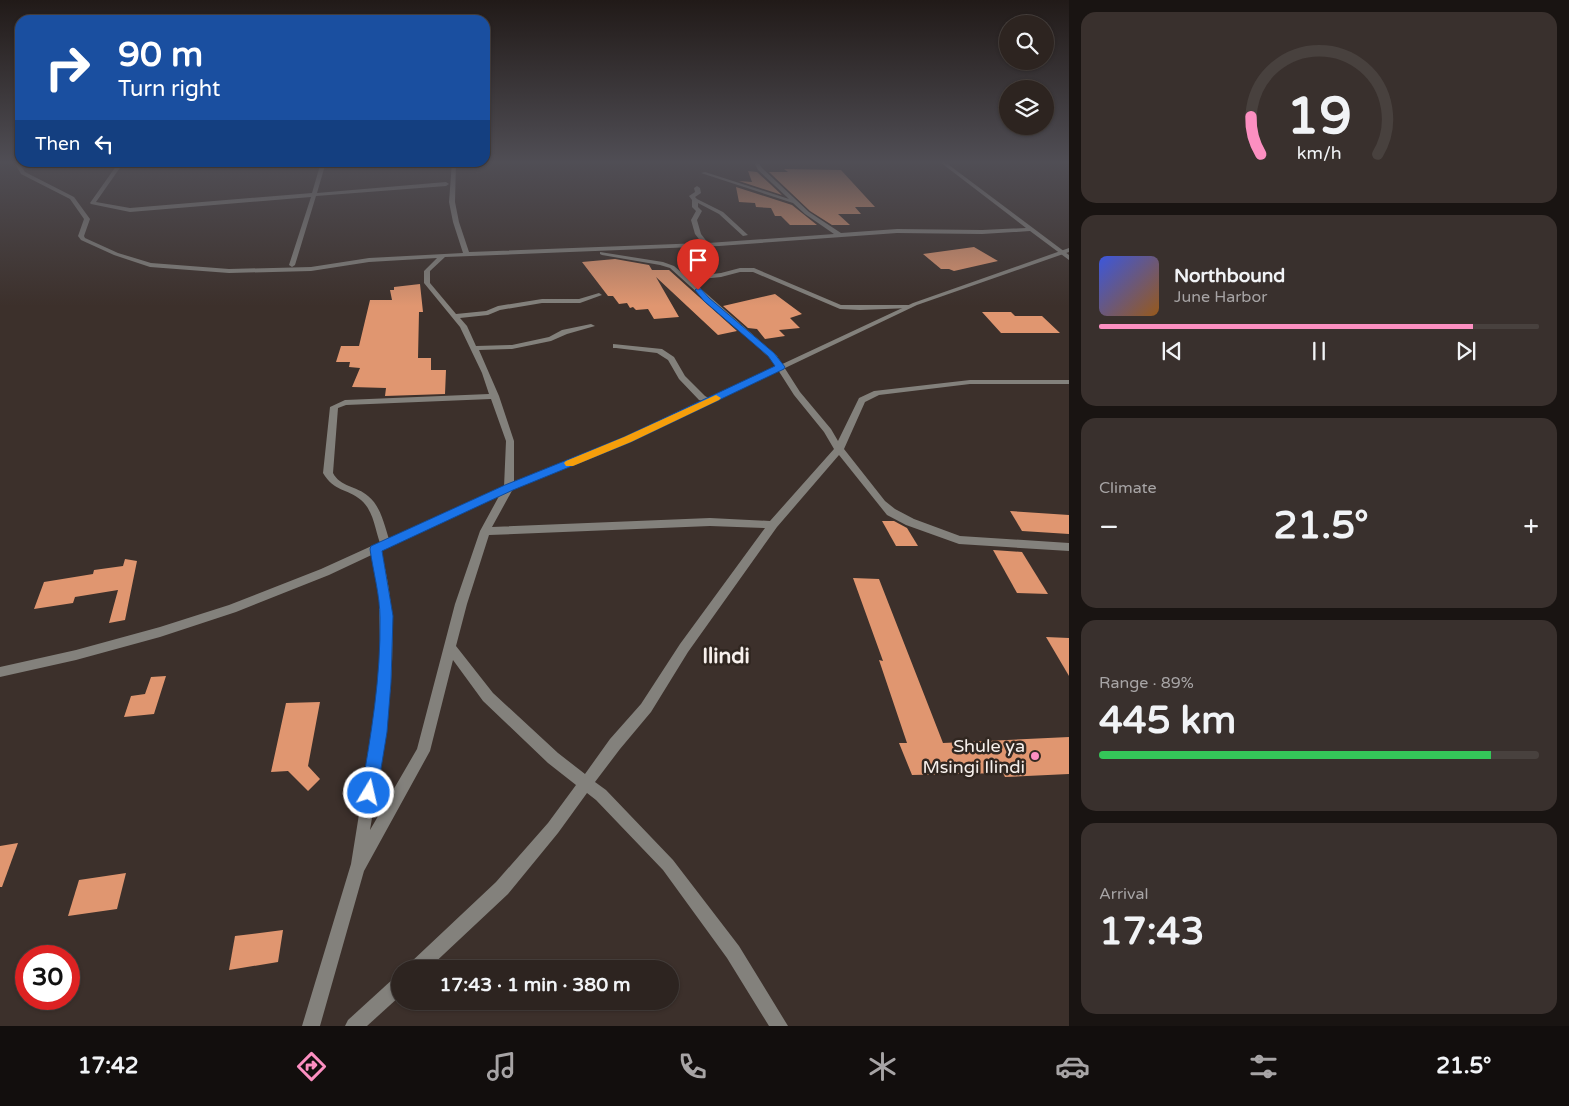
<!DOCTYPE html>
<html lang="en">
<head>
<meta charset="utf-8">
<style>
  :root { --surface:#2d2420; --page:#39302d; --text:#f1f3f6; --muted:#a7a4a5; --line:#48413e; --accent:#fc8fc1 }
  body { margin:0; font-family:"Varela Round",sans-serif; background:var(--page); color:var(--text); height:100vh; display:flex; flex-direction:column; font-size:19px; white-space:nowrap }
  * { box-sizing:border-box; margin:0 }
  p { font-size:16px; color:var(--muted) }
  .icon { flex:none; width:28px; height:28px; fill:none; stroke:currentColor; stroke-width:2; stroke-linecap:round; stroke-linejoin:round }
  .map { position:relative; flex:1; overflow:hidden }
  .sheet { display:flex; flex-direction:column; gap:12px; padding:12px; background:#191412; width:500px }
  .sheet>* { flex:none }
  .guide { position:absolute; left:15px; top:15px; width:475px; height:152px; border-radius:15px; box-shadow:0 1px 4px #0004,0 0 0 1px var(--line); background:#1a4fa0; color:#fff; overflow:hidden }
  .fabs { position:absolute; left:999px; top:15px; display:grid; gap:10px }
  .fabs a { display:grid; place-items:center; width:55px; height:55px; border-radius:50%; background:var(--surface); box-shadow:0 1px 4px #0004,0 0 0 1px var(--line); font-size:25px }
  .speed { position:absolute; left:15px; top:945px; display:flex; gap:10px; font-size:25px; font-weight:700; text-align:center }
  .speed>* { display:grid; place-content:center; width:65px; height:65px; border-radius:50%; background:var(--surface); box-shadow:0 1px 4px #0004,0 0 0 1px var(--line); line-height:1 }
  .speed .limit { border:8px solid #d22; background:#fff; color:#111 }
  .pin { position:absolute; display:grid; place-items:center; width:42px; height:42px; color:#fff; margin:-51px -21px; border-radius:50% 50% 50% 0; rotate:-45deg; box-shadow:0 0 5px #0007 }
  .pin .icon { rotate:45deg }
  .me { position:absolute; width:55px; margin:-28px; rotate:9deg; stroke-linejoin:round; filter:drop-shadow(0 0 4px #0008) }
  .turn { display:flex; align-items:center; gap:18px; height:105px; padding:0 20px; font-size:22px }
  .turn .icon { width:65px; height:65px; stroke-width:2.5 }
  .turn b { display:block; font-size:35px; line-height:42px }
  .then { display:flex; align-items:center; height:48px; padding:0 20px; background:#0003; gap:10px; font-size:19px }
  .big { font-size:38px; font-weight:800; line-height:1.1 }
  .sheet .tile { flex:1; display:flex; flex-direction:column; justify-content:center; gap:8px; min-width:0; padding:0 18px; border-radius:15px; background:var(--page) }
  .sheet .dial { align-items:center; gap:0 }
  .dial svg { height:130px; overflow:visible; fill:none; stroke:var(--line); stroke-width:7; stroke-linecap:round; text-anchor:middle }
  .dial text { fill:var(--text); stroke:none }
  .song { display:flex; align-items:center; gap:15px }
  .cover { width:60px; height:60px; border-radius:8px; background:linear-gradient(135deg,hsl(230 70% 55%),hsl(30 70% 35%)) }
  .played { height:5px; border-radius:2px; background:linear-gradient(90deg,var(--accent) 85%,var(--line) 85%) }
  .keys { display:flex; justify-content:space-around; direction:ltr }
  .heat { display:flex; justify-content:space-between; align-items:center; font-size:28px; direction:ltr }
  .charge { height:8px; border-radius:4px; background:linear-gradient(90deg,#34c759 89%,var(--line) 0) }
  .trip { position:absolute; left:391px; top:960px; width:288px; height:50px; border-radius:25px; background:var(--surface); box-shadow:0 1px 4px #0004,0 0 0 1px var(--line); font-weight:800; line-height:50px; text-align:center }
  .menu { display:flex; height:80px; justify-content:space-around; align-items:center; background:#120e0d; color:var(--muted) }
  .menu .icon { width:35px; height:35px }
  .menu .active { color:var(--accent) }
  .menu b { font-size:22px; color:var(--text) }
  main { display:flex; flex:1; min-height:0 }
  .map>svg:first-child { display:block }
</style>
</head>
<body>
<main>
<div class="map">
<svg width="1069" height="1026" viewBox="0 0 1069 1026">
  <rect width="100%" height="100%" fill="#3c302b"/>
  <g fill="#e09670">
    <polygon points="784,169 841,170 875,207 855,207 861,214 838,214 850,225 832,225 810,211 769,172 788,172"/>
    <polygon points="748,171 757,172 782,195 739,181 752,182"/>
    <polygon points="736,187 792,205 817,225 790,225 781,216 775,216 771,208 756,207 755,203 739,202"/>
    <polygon points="974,247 998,261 954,271 949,269 941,269 923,254"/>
    <polygon points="615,259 649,265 652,270 669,270 737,331 718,335 656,277 679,317 654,319 648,309 636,310 633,307 630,308 627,303 619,304 613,296 608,296 582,262"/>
    <polygon points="420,284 423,312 419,312 418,358 431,358 431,370 446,370 445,394 385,396 386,388 352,387 360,368 349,367 350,362 336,362 341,346 359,346 370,300 392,300 390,290 394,290 394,287"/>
    <polygon points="775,294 802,314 790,318 800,328 779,330 785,336 765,339 757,329 748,328 723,306"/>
    <polygon points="982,312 1011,312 1015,316 1042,316 1060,333 1001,333"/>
    <polygon points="1010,511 1069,515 1069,534 1022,531"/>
    <polygon points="882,521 894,521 907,528 918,546 896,546"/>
    <polygon points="993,550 1022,552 1048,594 1017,593"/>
    <polygon points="125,559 137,561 125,620 109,623 118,590 75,597 73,603 34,609 44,582 93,574 94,570 123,566"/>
    <polygon points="853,578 879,579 943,743 1069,737 1069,774 1005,777 1003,773 912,775 899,743 907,743 879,660 883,661"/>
    <polygon points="1046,637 1069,638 1069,676"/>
    <polygon points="166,676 154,714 124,717 131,696 145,694 151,677"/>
    <polygon points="320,702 308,766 320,779 308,791 288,771 271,772 286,703"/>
    <polygon points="18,843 2,887 0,887 0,846"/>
    <polygon points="126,873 117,909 68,916 79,880"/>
    <polygon points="283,930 278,962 229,970 235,936"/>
  </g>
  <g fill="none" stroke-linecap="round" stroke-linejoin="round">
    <g fill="#83817c" fill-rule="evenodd">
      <path d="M14,162H18L25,172L74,197L90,219L84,236L85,238L118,253L151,263L229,269L311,267L369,258L463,253L453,222L449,202L452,162H456L455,202L459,222L469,252L702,243L695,234L691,220L696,211L692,207V200L689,196L695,192L694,188L697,186L700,188L701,193L695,197L697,199L723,212L748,235L743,236L719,214L698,203V207L702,211L697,220L701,234L708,243L834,234L805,214L793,203L701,173L705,172L789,199L758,170L754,162H758L762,168L809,212L841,233L897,229L982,230L1026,228L940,162H945L1069,255V260L1030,231L982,234L897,233L719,246L445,257L430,271V283L456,314L486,311L498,306L542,299H579L599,293L602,295L580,303H542L500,310L488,315L460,318L467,326L476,346L512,345L549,337L562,330L591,324L595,326L567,334L551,341L512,349L479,350L499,396L514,441V487L492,527L710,518L770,521L834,449L824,432L794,395L771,359L670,268L660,265L602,255L600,254V252L663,262L674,266L687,277L721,273L740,268H754L841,305H912L913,306L910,308L860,310L840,309L753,272H740L721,277L691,280L777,356L800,392L831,429L838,441L859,398L874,391L970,380H1069V384H970L879,395L865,402L844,449L885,501L895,509L914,519L960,536L1069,543V551L959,544L906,525L887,515L839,455L777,527L688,652L651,712L620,749L595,782L606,790L673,860L739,946L788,1026H769L727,958L663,870L596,800L587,793L558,833L508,894L428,969H408L410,963L496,882L548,823L576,785L548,763L483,701L453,660L430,751L364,871L320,1026H302L351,864L371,740L379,678L380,648L379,600L371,549L372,546H380L381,549C385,569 390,589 391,609C397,683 382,757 370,830L417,749L455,604L480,531L504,487L506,441L491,399L346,405L338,408L333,473C340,487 357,486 368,496C382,507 385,529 391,545L390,548H382C375,533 375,512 361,500C347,488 334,492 323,473L330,407L345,400L489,394L482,373L460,327L424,283V271L437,258L369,262L311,271L229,273L150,267L114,255L81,240L78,236L84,219L70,199L21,174ZM710,526L765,528L680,644L641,704L610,739L585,774L558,753L493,693L456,646L467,604L489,535Z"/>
      <polygon points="119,162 124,162 96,202 130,208 312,193 321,162 326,162 317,193 446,182 449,184 446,186 316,196 295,265 292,267 289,265 311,197 130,212 91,204 90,203"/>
      <polygon points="613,344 662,349 674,357 685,376 705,396 714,401 710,404 699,400 679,379 668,360 657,353 616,348 613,348"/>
      <polygon points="400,976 400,996 367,1026 345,1026 348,1020 394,978"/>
    </g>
    <polygon fill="#83817c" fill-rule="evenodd" points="1069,248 1069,252 917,305 630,442 512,489 329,575 236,612 160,637 76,660 0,677 0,667 76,650 160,627 229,605 321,569 506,485 624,438 913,303"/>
  </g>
  <linearGradient id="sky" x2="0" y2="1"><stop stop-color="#211a18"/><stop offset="0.53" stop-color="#504e55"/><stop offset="1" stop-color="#504e55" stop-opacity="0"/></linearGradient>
  <rect width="1069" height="306" fill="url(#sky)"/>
  <path fill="#1a73e8" stroke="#114b97" d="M696,289H701L709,298L774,353L785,367L784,369L631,442L513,490L382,551L393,616L391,682L387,732L377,793L374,799L369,801L363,799L361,793C371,735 381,677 380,618C380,595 373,571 370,549L371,546L505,485L624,437L775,366L768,356L704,301L695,290Z"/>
  <polygon fill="#f59e0b" points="716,395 721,398 719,400 631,442 573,466 566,466 564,463 566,461 624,437"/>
  <circle fill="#fc8fc1" stroke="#312721" stroke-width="2" cx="1035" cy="756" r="5"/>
  <g text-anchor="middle" stroke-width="5" stroke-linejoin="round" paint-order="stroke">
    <g font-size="18" fill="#f7f0ec" stroke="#312721" text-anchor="end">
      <text x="1025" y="752">Shule ya<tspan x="1025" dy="21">Msingi Ilindi</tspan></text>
    </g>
    <g font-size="21" font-weight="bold" fill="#f7f0ec" stroke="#312721">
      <text x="726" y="663">Ilindi</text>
    </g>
  </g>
</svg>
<div class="fabs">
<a><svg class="icon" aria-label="search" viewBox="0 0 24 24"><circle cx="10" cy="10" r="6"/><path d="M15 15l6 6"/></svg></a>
<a><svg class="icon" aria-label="layers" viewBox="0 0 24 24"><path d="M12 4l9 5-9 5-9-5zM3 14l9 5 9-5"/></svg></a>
</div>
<div class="speed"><div class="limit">30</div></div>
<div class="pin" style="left:698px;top:290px;background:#d93025"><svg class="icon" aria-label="arrive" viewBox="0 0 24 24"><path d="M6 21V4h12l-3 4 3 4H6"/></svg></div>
<svg class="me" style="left:369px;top:793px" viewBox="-20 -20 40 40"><circle r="17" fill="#1a73e8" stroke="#fff" stroke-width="3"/><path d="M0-11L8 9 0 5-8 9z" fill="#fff"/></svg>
<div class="trip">17:43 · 1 min · 380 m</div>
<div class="guide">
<div class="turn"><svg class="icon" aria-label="right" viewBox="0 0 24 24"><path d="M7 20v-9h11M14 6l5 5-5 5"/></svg><div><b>90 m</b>Turn right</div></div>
<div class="then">Then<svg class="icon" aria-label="left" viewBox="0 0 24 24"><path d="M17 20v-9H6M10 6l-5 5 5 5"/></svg></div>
</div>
</div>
<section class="sheet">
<div class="tile dial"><svg viewBox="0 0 100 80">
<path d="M14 69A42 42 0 1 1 86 69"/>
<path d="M14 69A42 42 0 0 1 8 46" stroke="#fc8fc1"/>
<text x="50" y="56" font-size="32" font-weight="700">19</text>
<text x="50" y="72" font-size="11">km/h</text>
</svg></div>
<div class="tile">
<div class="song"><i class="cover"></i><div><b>Northbound</b><p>June Harbor</p></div></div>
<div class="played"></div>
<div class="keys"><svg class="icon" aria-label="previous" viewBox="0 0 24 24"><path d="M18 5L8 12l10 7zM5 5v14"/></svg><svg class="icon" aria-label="pause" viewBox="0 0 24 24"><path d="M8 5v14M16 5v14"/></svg><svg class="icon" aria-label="next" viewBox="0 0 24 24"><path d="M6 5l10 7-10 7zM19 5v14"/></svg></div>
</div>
<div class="tile"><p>Climate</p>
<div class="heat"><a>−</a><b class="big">21.5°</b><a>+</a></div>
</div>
<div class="tile"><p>Range · 89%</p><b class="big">445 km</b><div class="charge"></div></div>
<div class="tile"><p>Arrival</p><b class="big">17:43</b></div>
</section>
</main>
<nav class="menu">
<b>17:42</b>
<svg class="icon active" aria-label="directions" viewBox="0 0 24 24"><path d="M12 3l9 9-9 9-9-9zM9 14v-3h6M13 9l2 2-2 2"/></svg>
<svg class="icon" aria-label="music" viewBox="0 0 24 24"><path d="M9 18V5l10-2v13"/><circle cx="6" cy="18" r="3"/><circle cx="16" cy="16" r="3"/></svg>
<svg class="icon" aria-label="phone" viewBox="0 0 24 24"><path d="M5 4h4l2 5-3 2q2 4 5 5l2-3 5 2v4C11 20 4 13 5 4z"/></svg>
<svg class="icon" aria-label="climate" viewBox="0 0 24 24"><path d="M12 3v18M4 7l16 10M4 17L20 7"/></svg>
<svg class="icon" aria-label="car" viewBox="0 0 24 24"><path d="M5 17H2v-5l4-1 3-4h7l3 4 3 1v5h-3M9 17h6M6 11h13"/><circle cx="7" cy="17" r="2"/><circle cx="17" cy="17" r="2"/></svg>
<svg class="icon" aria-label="filters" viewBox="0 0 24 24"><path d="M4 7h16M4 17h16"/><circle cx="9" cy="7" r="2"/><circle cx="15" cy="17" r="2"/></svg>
<b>21.5°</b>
</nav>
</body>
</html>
